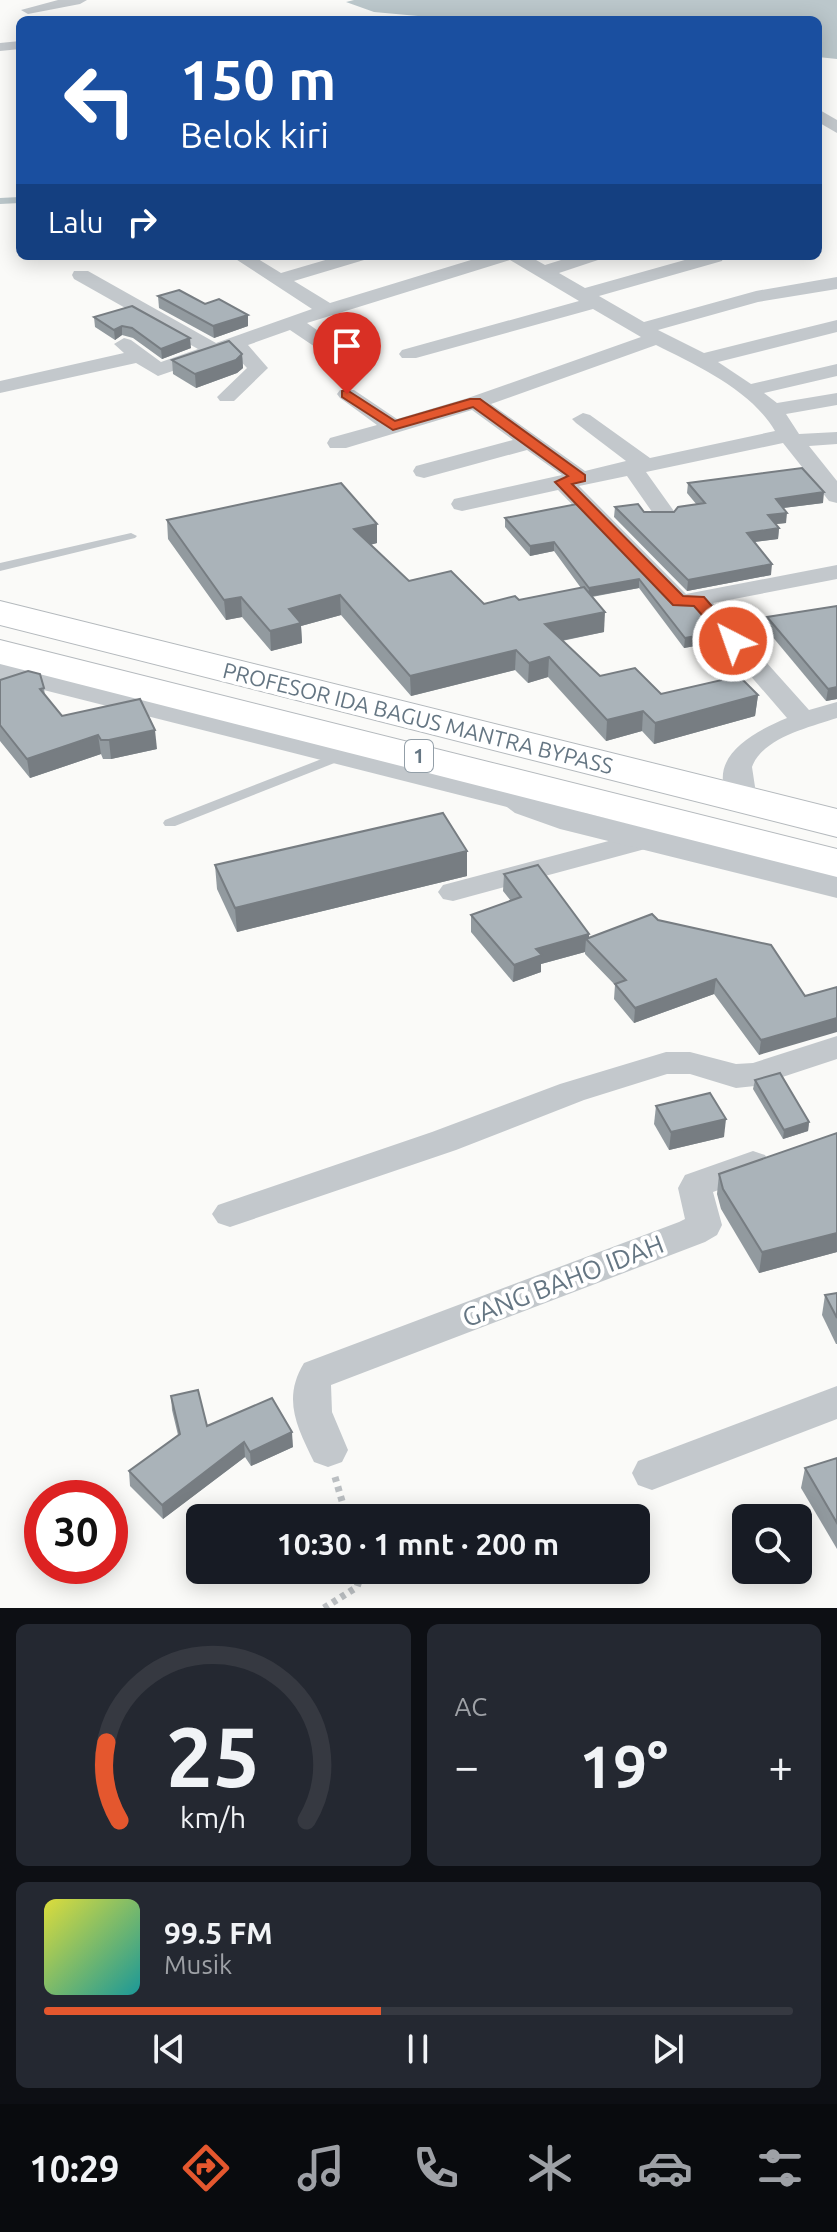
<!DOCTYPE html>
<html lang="id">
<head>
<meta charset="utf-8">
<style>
  :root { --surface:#171b24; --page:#242831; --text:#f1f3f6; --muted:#9ea1a6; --line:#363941; --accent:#e4572e }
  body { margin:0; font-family:Ubuntu,sans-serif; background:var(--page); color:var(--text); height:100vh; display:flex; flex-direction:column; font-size:30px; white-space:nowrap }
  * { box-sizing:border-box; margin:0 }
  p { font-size:26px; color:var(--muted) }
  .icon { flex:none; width:44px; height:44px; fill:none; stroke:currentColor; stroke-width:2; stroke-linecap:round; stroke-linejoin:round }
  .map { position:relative; height:1608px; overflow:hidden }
  .panel { display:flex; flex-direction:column; gap:16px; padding:16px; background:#0d0f14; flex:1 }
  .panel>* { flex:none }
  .top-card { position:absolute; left:16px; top:16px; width:806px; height:244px; border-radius:12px; box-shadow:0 4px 20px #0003; background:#1a4fa0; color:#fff; overflow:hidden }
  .fabs { position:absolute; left:732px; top:1504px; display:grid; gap:16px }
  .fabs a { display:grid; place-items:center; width:80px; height:80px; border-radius:12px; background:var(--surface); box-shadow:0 4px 20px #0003; font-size:40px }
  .speed { position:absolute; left:24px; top:1480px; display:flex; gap:16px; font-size:40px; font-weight:700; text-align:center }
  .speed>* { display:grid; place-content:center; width:104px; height:104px; border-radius:50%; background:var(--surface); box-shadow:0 4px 20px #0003; line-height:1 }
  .speed .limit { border:12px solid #d22; background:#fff; color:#111 }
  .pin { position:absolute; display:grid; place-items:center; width:68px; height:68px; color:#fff; margin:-82px -34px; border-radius:50% 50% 50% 0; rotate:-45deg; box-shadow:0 0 8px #0007 }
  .pin .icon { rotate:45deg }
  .me { position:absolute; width:88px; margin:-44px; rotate:319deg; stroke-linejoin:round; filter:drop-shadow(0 0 6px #0008) }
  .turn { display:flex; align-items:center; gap:28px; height:168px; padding:0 32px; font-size:36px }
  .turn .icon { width:104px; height:104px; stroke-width:2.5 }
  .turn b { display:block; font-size:56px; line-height:68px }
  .then { display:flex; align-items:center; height:76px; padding:0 32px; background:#0003; gap:16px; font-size:30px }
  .big { font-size:60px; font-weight:700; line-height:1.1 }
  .panel .tile { flex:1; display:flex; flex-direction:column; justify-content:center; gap:12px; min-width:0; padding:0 28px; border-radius:12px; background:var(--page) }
  .panel .dial { align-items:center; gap:0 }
  .dial svg { height:208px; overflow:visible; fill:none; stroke:var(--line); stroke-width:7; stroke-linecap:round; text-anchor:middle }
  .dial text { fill:var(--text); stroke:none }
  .song { display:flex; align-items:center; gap:24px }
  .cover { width:96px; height:96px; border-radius:12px; background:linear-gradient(135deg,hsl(60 70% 55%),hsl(180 70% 35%)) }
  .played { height:8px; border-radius:4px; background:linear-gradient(90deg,var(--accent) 45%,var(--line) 45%) }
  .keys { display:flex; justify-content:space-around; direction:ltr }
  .heat { display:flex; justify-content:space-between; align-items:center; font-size:44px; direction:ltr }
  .panel .tiles { flex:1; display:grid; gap:16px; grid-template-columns:1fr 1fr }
  .tile:last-child { grid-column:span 2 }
  .trip { position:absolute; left:186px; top:1504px; width:464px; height:80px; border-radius:12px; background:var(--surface); box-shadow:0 4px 20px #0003; font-weight:700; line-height:80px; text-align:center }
  .dock { display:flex; height:128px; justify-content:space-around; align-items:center; background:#090b0e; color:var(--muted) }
  .dock .icon { width:56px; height:56px }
  .dock .selected { color:var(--accent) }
  .dock b { font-size:36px; color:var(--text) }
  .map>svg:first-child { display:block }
</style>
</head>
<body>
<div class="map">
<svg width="837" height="1608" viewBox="0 0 837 1608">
  <rect width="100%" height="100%" fill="#fafaf8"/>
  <polygon fill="#bbc7cb" points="354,0 837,0 837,59 818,57 818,20 462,20 374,12 346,2"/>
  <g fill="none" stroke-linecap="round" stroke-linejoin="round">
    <polyline stroke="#bbc7cb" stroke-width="6" points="0,201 20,200"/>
    <defs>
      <g id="trunk">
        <polygon points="0,601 837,809 837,837 0,625"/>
        <polygon points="0,640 837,849 837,877 0,664"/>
      </g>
    </defs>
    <use href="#trunk" stroke="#b4b9bd" stroke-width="2"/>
    <g stroke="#bbbfc2" stroke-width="7" stroke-dasharray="5 5" stroke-linecap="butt">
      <polyline points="335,1477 347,1518"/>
      <polyline points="324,1608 357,1587 363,1570"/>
    </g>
    <g fill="#c3c8cc" fill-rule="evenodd">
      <polygon points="131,533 137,536 135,538 0,571 0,563"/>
      <polygon points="337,753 344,757 342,760 175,826 165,826 163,823 165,820"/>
    </g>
    <g fill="#c3c8cc" fill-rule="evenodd">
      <polygon points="58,0 87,0 80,4 28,14 21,10"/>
      <polygon points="20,41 20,49 0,51 0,43"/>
      <polygon points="818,109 837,120 837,133 818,122"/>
      <path d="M231,256H253L281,273L339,256H367L364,260L294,281L330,303L484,256H529L545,265L574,256H601L598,260L559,273L585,288L699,256H724L722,261L599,296L644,322L756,291L837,277V289L758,302L658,330L704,353L837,320V332L718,362L751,384L837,364V376L764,393L777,403L837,393V405L786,414L799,434L837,432V444L809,446L837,481V503L829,501L783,443L646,472L676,514L673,519H657L627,476L579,486L686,594L837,565V579L713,603L809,710L837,702V718C810,727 762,738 752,767L757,800L753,806L743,808L733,806C701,760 751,733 787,718L691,607H672L558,490L462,511L454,509L451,504L454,499L562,475L527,450L424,478L416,476L413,471L416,466L513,440L472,410L346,448H330L327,443L330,438L377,425L340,398L337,394L340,390H354L397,419L468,398L641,337L593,309L416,358H402L399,354L402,350L579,301L510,260L307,323L341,347L344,351L341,355H327L290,330L248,345L268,368L234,401H220L217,397L247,368L231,351L158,376L136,363L0,393V381L124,353L114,344L124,338L131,340L161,362L198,349L74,279L72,275L74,271H88L216,343L312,309ZM656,345C698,366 751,390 775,431L650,458L590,415L583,413L572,419L576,423L626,461L585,471L491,404Z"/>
      <polygon points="0,663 537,798 541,804 537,810 527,812 0,679"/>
      <polygon points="650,830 660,833 664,839 660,845 453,901 443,899 438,892 443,885"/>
      <polygon points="837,1036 837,1059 755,1086 736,1088 690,1074 667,1074 584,1100 456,1150 230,1227 218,1223 212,1214 218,1205 432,1132 560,1084 666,1052 690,1052 736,1064 753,1063"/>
      <path d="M753,1151L765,1155L770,1164L765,1173L713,1192L722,1225L717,1235L705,1242L331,1385L332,1412L348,1450L342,1462L328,1467L314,1462C297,1427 282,1399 304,1363L679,1222L685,1219L678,1188L685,1175Z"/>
      <polygon points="837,1386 837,1419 652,1490 638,1485 632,1473 638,1461"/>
    </g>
    <polygon fill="#c3c8cc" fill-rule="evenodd" points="482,761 494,765 541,797 585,813 837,874 837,898 560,829 515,813 470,779 464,772 470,765"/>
    <use href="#trunk" fill="#fff" fill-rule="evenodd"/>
  </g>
  <g fill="#929a9f">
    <polygon points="158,296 205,304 248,315 248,326 214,338 159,308"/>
    <polygon points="132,306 191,348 162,359 133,338 122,335 115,340 95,327 94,317"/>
    <polygon points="242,354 243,368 237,373 196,388 173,374 172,360"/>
    <polygon points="688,483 823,503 783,508 786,523 776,524 779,528 778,539 754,542 771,575 687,591 614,517 615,507 644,512 674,512 697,505 687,493"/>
    <polygon points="577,504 671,600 718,632 717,642 684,648 639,588 592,597 604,632 562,641 600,676 661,694 758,695 755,716 654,744 642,731 606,741 548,677 528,683 515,670 411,696 341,615 301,626 302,643 271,651 242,617 226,620 168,539 167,520 377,543 370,545 409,581 484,604 519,600 581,588 554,551 530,556 505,527 505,518"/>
    <polygon points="767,617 837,699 826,701 766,629"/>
    <polygon points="0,680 44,688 45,696 62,716 157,749 111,759 103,759 101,754 30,778 0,741"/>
    <polygon points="215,865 467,876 237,932 217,889"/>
    <polygon points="504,874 589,934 589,938 658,920 805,996 759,1055 714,994 634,1023 614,999 615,985 585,954 585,952 541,964 541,972 513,982 471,932 471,915 511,901 503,891"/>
    <polygon points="755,1080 809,1122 808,1131 783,1139 753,1089"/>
    <polygon points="656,1106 724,1137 669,1150 654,1124"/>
    <polygon points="837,1133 837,1252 759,1273 721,1209 717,1194 719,1174"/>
    <polygon points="837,1293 837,1344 836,1344 822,1315 825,1295"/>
    <polygon points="171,1396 207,1426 293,1447 251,1466 245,1457 163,1519 130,1486 129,1471 178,1435 172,1410"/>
    <polygon points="837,1458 837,1549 801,1488 805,1468"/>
  </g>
  <g fill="#777d82">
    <polygon points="248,315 248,326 214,338 213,326"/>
    <polygon points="122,326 122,335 115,340 114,330"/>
    <polygon points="190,338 191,348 162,359 161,349"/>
    <polygon points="242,354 243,368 237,373 196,388 195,374"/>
    <polygon points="824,492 823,503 775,509 776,499"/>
    <polygon points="787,513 786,523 767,525 768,515"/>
    <polygon points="377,524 377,543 354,549 354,529"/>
    <polygon points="779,528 778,539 746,543 747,533"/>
    <polygon points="554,542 554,551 530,556 530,546"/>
    <polygon points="772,564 771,575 687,591 688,580"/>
    <polygon points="639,579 639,588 588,597 589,588"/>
    <polygon points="340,595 341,615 301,626 302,643 271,651 270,631 289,609"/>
    <polygon points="241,597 242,617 226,620 224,600"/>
    <polygon points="605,612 604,632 544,644 545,624"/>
    <polygon points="718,632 717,642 684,648 685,638"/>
    <polygon points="516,650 515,670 411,696 410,676"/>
    <polygon points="549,657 548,677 528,683 529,663"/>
    <polygon points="837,687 837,699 826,701 828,689"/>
    <polygon points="758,695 755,716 654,744 655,723"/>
    <polygon points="643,711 642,731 606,741 607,720"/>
    <polygon points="155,730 157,749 111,759 109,740"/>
    <polygon points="98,735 101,754 30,778 27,759"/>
    <polygon points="467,851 467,876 237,932 235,908"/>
    <polygon points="589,934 589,942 586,939 585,952 541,964 541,972 513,982 514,965 536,949"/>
    <polygon points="716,979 714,994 634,1023 635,1008"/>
    <polygon points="837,1018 837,1032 759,1055 761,1040"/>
    <polygon points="726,1119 724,1137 669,1150 671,1132"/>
    <polygon points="809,1122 808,1131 783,1139 784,1130"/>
    <polygon points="837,1233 837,1252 759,1273 762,1252"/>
    <polygon points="292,1432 293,1447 251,1466 250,1452"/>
    <polygon points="244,1442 245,1457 163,1519 162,1505"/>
  </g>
  <g fill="#aab3b9" stroke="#777d82" stroke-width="2">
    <polygon points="179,290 205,304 219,299 248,315 213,326 158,296"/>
    <polygon points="132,306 190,338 161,349 132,328 122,326 114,330 94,317"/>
    <polygon points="229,341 242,354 236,360 195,374 172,360"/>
    <polygon points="802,468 824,492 776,499 787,513 768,515 779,528 747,533 772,564 688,580 615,507 638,504 644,512 674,512 678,507 705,503 688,483"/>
    <polygon points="341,483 377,524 354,529 409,581 451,571 484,604 515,596 519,600 584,587 605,612 545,624 600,676 635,668 661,694 739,676 758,695 655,723 643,711 607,720 549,657 529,663 516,650 410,676 340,595 289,609 301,623 270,631 241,597 224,600 167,520"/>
    <polygon points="577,504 671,600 690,601 718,632 685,638 639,579 589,588 554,542 530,546 505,518"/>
    <polygon points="837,606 837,687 828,689 767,617"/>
    <polygon points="28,671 40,674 44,688 40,689 62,716 140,699 155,730 109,740 101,740 98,735 27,759 0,725 0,680"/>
    <polygon points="443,813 467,851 235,908 215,865"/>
    <polygon points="538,865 589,934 536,949 542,955 514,965 471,915 521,897 504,874"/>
    <polygon points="652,914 658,920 771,945 805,996 837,987 837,1018 761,1040 716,979 635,1008 615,984 626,980 586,939"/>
    <polygon points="780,1073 809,1122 784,1130 755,1080"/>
    <polygon points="710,1093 726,1119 671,1132 656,1106"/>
    <polygon points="837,1133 837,1233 762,1252 723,1189 719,1174"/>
    <polygon points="837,1293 837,1318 825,1295"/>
    <polygon points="198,1390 207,1426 272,1398 292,1432 250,1452 244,1442 162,1505 129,1471 180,1434 171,1396"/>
    <polygon points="837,1458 837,1523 805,1468"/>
  </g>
  <polygon fill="#e4572e" stroke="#94391e" stroke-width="2" points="347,390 395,421 470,399 480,399 585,475 585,481 572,484 683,596 704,597 742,641 733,646 728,644 694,606 673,605 555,482 568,476 473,407 393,430 342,397 342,391"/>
  <g text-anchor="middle" stroke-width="8" stroke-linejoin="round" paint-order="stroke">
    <rect fill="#fff" stroke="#939fa8" stroke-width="2" x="405" y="740" width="28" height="32" rx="6"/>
    <g font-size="20" font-weight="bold" fill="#657683">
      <text x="419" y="763">1</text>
    </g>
    <g font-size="22" fill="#657683" stroke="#fff">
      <text transform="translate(418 718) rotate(14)" y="8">PROFESOR IDA BAGUS MANTRA BYPASS</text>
    </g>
    <g font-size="26" fill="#657683" stroke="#fff">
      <text transform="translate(563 1281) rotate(-21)" y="9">GANG BAHO IDAH</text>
    </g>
  </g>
</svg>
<div class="fabs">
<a><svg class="icon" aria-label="search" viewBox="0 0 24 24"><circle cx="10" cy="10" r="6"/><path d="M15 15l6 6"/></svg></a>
</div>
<div class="speed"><div class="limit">30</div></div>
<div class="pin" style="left:347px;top:394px;background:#d93025"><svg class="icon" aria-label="arrive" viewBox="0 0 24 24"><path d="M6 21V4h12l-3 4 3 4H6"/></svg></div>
<svg class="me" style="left:733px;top:641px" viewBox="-20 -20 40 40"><circle r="17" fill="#e4572e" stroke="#fff" stroke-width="3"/><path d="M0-11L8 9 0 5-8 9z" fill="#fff"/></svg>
<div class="trip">10:30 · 1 mnt · 200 m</div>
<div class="top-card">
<div class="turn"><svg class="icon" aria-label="left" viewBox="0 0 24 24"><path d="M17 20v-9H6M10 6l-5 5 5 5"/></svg><div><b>150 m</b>Belok kiri</div></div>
<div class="then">Lalu<svg class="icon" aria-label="right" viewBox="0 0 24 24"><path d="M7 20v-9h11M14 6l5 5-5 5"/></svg></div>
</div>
</div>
<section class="panel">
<div class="tiles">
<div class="tile dial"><svg viewBox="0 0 100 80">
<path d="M14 69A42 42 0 1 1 86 69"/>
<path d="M14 69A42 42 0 0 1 9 39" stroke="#e4572e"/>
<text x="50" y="56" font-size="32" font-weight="700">25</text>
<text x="50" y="72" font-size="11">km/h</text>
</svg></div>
<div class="tile"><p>AC</p>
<div class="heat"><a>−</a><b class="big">19°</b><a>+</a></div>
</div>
<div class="tile">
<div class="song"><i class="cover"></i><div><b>99.5 FM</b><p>Musik</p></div></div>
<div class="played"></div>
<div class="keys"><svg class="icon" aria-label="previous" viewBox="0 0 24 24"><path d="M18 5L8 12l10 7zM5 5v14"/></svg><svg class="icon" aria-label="pause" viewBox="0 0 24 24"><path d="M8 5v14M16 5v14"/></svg><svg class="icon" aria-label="next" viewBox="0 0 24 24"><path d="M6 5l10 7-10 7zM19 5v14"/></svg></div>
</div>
</div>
</section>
<nav class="dock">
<b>10:29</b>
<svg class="icon selected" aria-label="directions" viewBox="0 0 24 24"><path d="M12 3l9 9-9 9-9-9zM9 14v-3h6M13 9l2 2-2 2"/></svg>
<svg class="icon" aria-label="music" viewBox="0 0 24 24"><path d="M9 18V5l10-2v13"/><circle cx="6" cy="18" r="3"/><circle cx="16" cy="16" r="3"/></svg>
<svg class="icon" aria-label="phone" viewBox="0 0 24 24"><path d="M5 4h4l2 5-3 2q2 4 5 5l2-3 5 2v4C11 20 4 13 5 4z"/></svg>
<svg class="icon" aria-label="climate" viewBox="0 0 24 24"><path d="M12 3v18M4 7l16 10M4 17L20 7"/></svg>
<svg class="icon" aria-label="car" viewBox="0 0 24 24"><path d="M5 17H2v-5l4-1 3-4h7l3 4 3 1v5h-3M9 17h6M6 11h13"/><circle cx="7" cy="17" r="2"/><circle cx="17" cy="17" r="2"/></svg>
<svg class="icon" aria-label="filters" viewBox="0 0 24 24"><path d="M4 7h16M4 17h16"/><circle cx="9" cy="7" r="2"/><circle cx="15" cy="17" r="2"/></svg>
</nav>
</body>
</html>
